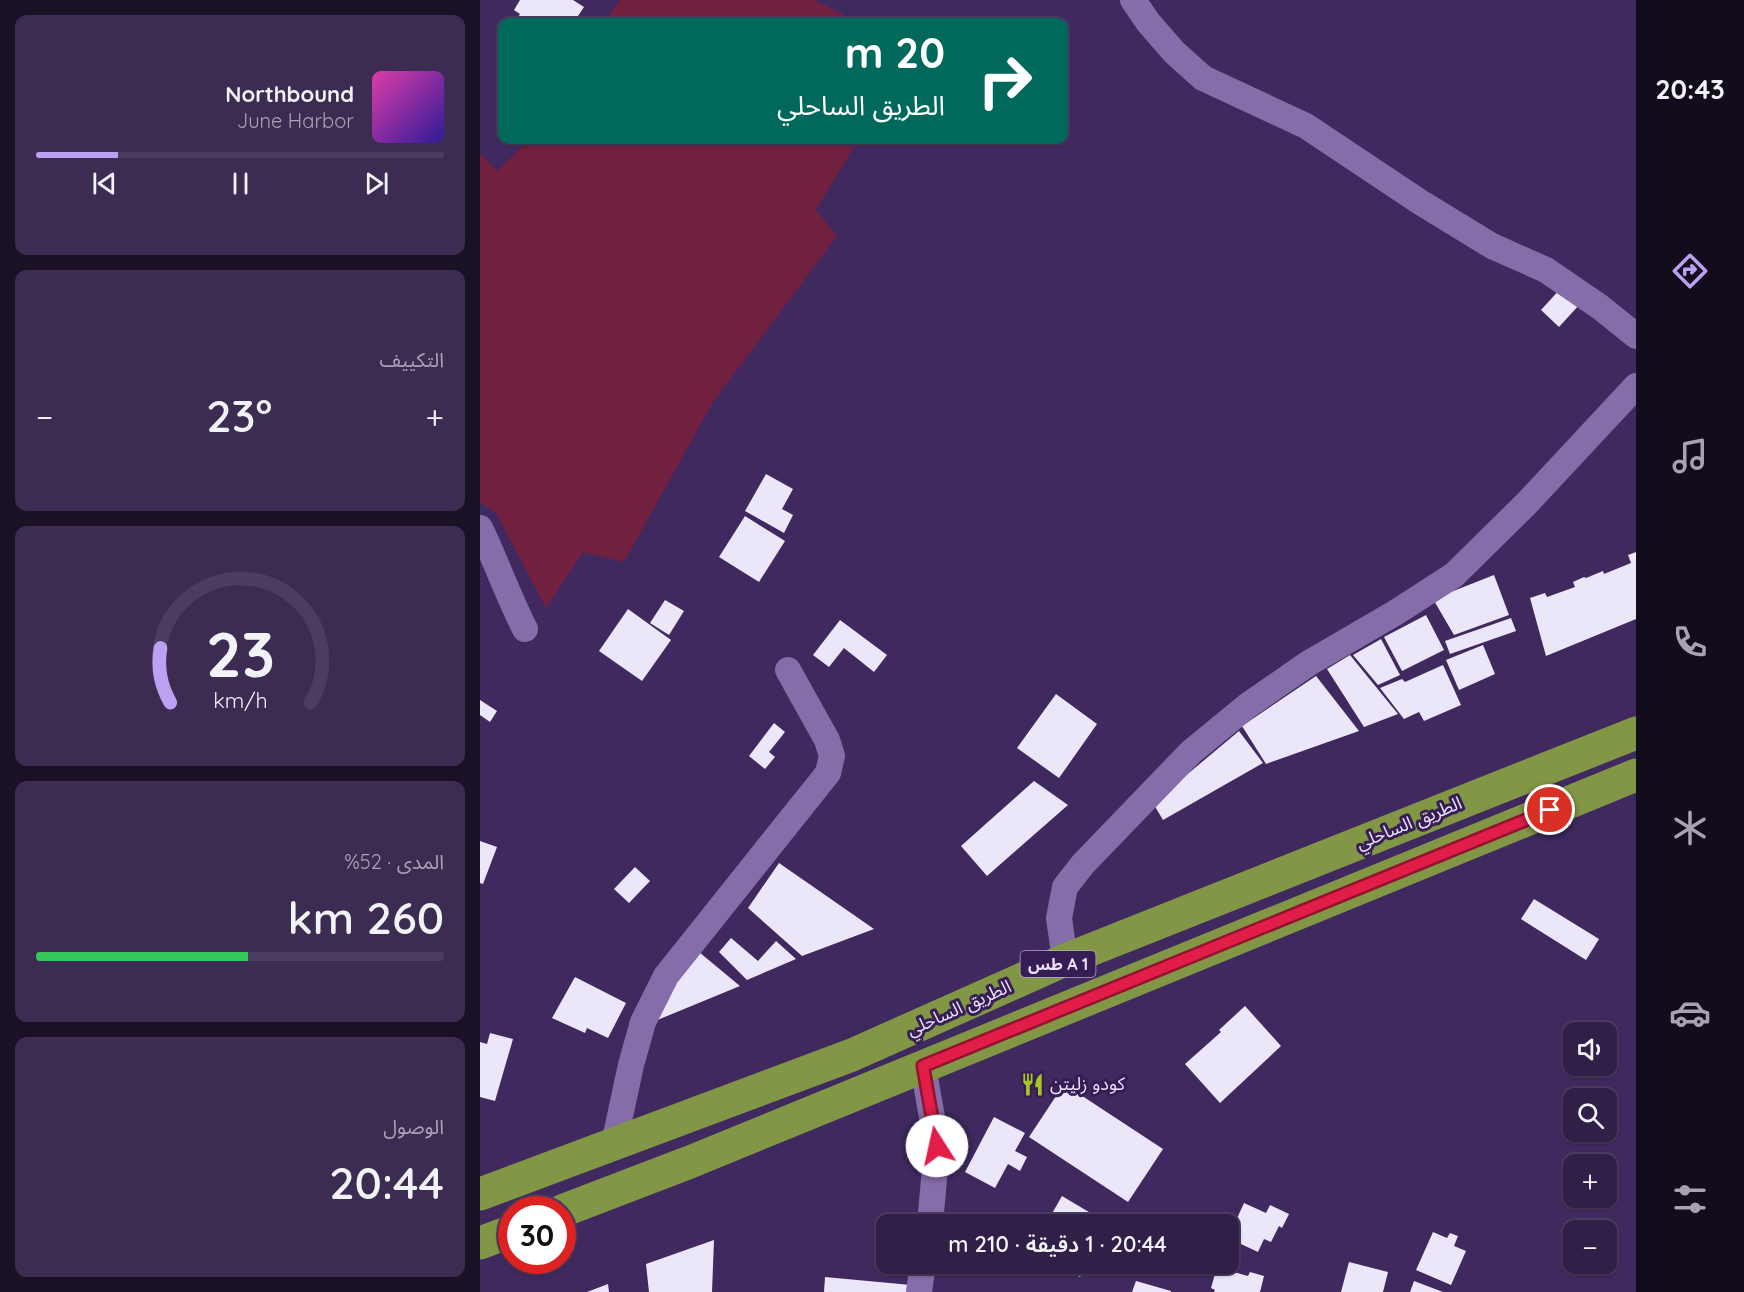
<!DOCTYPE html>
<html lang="ar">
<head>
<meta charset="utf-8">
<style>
  :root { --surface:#301f47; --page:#3c2c52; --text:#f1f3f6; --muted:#a8a2b4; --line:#4b3d60; --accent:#bca0f2 }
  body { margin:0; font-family:Quicksand,"Noto Sans Arabic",sans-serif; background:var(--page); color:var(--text); direction:rtl; height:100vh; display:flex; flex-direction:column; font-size:22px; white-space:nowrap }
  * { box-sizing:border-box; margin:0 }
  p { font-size:20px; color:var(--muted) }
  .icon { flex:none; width:33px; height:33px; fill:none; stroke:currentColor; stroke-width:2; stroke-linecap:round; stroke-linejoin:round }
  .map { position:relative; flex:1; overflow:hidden; direction:ltr }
  .drawer { display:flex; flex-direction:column; gap:15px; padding:15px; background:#1a1127; width:480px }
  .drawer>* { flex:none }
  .banner { position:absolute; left:18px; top:18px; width:570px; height:126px; border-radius:12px; box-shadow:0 2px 4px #0004,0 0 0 2px var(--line); direction:rtl; background:#00695c; color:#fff; overflow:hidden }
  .tools { position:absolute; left:1083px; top:1022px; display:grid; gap:12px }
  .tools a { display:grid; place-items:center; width:54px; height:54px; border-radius:12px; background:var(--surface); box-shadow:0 2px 4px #0004,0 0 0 2px var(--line); font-size:30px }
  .speed { position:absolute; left:18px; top:1196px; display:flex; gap:12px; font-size:30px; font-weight:700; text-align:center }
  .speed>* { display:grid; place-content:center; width:78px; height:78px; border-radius:50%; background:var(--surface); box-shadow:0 2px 4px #0004,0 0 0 2px var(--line); line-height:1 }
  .speed .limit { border:9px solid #d22; background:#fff; color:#111 }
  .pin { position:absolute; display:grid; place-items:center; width:51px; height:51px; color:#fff; margin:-26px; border:3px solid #fff; border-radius:50%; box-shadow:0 2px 6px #0007 }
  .me { position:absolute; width:66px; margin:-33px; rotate:350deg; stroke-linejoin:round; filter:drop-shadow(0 0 4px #0008) }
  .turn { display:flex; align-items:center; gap:21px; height:126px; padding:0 24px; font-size:27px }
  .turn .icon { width:78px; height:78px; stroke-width:2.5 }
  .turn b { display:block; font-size:42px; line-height:51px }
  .big { font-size:45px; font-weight:600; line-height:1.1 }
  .drawer .tile { flex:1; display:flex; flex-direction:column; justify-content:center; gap:9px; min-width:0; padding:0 21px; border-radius:12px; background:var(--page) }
  .drawer .dial { align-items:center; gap:0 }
  .dial svg { height:156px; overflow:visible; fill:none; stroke:var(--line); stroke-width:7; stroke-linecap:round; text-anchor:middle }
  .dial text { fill:var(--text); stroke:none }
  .song { display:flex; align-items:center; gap:18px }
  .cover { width:72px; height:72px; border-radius:9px; background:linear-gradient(135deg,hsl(320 70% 55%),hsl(250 70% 35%)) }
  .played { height:6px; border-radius:3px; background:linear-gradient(90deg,var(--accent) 20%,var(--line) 20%) }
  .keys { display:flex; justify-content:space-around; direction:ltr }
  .heat { display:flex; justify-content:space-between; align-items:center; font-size:33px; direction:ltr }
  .charge { height:9px; border-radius:4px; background:linear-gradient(90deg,#34c759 52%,var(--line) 0) }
  .trip { position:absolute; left:396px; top:1214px; width:363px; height:60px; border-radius:12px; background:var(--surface); box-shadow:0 2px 4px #0004,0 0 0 2px var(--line); font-weight:600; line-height:60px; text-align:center; direction:rtl }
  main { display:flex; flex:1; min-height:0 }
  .menu { display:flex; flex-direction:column; width:108px; justify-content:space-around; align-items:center; background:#130c1c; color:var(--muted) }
  .menu .icon { width:42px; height:42px }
  .menu .on { color:var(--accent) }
  .menu b { font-size:27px; color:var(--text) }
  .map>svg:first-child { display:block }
</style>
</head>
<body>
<main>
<nav class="menu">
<b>20:43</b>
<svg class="icon on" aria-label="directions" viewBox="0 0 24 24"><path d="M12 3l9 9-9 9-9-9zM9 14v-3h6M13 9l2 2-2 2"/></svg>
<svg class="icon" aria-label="music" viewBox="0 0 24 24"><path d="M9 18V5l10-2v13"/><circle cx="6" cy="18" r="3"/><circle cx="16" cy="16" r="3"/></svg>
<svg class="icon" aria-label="phone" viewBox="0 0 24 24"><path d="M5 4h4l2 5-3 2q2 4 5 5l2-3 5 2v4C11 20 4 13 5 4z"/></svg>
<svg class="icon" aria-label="climate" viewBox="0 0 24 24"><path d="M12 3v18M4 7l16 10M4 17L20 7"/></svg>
<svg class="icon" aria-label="car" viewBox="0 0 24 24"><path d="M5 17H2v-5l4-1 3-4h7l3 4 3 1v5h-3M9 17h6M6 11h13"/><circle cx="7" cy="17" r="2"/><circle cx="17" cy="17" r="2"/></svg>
<svg class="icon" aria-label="filters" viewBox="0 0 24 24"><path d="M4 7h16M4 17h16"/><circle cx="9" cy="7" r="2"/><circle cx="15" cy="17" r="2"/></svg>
</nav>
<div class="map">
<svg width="1156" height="1292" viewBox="0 0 1156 1292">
  <rect width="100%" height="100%" fill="#40295f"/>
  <g fill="#72203f">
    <polygon points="140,0 334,0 378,22 125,22"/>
    <polygon points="49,140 378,140 336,210 357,236 233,402 144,562 103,552 66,608 16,513 0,502 0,153 17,171"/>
  </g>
  <g fill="#ece6f9">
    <polygon points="40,0 93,0 104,7 94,22 35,22 40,14 34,10"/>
    <polygon points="1082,287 1100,304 1079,327 1061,310"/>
    <polygon points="286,474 313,489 302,509 313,515 304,533 265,511"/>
    <polygon points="265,516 305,541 279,582 239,557"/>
    <polygon points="1156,552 1156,619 1066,656 1050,598 1065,593 1067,597 1095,587 1093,582 1104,577 1106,578 1123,571 1124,574 1151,563 1148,555"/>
    <polygon points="1014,575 1029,615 974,635 953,599"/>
    <polygon points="185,600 204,611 189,635 170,623"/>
    <polygon points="148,609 191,640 162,681 119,651"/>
    <polygon points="946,615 964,650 922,671 904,637"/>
    <polygon points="1031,618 1036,631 970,654 965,641"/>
    <polygon points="360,620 407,655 394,672 364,648 349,667 333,655"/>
    <polygon points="901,639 920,675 898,685 873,655"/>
    <polygon points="1003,645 1015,674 979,690 966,660"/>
    <polygon points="870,655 918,714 884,727 847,669"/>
    <polygon points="963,665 981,705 944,721 939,712 924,719 900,688 922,679 925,682"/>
    <polygon points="836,676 879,731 786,764 762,726"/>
    <polygon points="576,694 617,724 579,778 537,748"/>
    <polygon points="0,700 17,711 10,722 0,715"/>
    <polygon points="294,723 305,732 289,752 295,757 285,769 269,756"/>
    <polygon points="759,731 783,763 683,820 673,803"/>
    <polygon points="554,781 588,805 507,876 481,846"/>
    <polygon points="0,841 17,847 3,884 0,883"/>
    <polygon points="299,863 394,929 322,956 268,908"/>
    <polygon points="155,867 170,881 149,903 134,889"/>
    <polygon points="1054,899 1119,939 1106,960 1041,919"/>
    <polygon points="251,938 278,961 296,941 316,959 267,980 239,952"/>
    <polygon points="219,952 260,986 175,1021 173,1012"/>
    <polygon points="95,977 146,1003 128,1038 107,1028 105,1033 72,1018"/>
    <polygon points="765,1006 801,1046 740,1103 705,1064 741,1032 739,1030"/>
    <polygon points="10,1033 33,1039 15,1101 0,1097 0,1042 7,1044"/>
    <polygon points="584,1084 683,1149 648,1202 549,1137"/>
    <polygon points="514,1117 545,1133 535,1151 547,1157 540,1171 528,1164 515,1188 485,1172"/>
    <polygon points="582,1196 629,1224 566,1224"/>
    <polygon points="764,1203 786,1213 790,1205 809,1214 802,1228 799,1226 791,1242 784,1239 778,1252 748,1238"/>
    <polygon points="953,1232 967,1238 970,1233 978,1236 974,1246 986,1251 971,1285 936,1270"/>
    <polygon points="234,1240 232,1292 169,1292 166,1264"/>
    <polygon points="869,1262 908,1272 903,1292 861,1292"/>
    <polygon points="577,1263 609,1263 600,1277"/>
    <polygon points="738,1263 751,1267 750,1271 768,1276 770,1272 784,1276 780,1292 734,1292 735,1290 731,1288"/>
    <polygon points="345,1277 431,1285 430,1292 344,1292"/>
    <polygon points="656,1281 691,1291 691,1292 652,1292"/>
    <polygon points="934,1281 963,1292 930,1292"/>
    <polygon points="128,1284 129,1292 107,1292"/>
  </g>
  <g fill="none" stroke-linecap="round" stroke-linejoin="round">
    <g stroke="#856daa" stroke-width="26">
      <polyline points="653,0 668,22 694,52 723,78 826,126 940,202 1012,246 1066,270 1120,307 1156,336"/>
      <path d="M0,528C16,561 28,596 45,629"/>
      <polyline points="585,960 579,918 585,887 603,864 711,752 767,706 829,663 915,613 974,575 1047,503 1156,386"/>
      <polyline points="443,1066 457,1146 450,1224"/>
      <polyline points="134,1144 151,1065 163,1022 186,976 348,773 352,756 347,740 308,670"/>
      <polyline points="439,1292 443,1263"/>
    </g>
    <g stroke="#829746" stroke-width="33">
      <polyline points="0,1194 372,1055 585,960 1156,733"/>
      <polyline points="82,1211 210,1162 1156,775"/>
      <polyline points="0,1243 32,1231"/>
    </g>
  </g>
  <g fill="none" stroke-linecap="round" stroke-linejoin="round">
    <defs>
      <polyline id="route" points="457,1146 443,1066 1070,810"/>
    </defs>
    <use href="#route" stroke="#92132f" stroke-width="15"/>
    <use href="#route" stroke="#e11d48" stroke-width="10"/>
  </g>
  <defs>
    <symbol id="restaurant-bare" viewBox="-9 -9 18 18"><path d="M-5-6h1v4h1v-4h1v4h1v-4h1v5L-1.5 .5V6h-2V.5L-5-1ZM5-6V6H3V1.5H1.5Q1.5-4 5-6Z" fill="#a5c822" stroke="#361e54" stroke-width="2.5" paint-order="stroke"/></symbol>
  </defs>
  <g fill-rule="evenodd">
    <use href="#restaurant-bare" x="536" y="1068" width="33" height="33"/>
  </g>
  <g text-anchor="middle" stroke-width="6" stroke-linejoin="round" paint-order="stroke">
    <rect fill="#361e54" stroke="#b4a6c9" stroke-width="1.5" x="540.5" y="951" width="75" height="26" rx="4.5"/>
    <g font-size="16" font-weight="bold" fill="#eae0fb">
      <text x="578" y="970">طس A 1</text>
    </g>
    <g font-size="18" fill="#eae0fb" stroke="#361e54">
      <text transform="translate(929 823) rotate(-22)" y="6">الطريق الساحلي</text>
      <text transform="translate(479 1008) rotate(-24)" y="6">الطريق الساحلي</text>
    </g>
    <g font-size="18" fill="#eae0fb" stroke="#361e54" text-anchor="start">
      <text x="570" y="1090">كودو زليتن</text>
    </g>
  </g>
</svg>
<div class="tools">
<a><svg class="icon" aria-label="sound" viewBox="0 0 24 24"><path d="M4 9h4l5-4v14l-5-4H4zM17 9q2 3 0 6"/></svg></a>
<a><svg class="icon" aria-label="search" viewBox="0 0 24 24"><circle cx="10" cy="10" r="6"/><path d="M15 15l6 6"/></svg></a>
<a>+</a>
<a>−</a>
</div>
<div class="speed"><div class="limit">30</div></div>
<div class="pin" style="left:1070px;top:810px;background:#d93025"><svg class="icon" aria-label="arrive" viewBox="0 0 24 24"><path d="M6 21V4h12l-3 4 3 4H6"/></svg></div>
<svg class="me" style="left:457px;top:1146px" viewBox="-20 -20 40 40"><circle r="19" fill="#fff"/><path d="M0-13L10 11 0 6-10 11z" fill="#e11d48"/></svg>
<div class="trip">20:44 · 1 دقيقة · 210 m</div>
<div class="banner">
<div class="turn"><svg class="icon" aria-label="right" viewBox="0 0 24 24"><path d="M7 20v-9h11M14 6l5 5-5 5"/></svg><div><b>20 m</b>الطريق الساحلي</div></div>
</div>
</div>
<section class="drawer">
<div class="tile">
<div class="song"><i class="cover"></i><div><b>Northbound</b><p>June Harbor</p></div></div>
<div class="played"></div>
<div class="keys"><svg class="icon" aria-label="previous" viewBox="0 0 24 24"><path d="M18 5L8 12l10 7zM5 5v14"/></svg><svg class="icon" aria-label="pause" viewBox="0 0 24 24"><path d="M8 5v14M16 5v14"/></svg><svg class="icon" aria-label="next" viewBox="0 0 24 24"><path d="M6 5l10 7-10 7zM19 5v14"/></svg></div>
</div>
<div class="tile"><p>التكييف</p>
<div class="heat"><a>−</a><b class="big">23°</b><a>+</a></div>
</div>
<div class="tile dial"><svg viewBox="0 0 100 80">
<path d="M14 69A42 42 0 1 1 86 69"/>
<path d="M14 69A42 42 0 0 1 9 41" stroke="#bca0f2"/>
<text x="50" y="56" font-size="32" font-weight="700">23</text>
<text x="50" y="72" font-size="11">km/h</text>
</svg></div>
<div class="tile"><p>المدى · 52%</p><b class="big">260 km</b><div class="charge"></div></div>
<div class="tile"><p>الوصول</p><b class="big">20:44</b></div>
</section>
</main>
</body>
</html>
